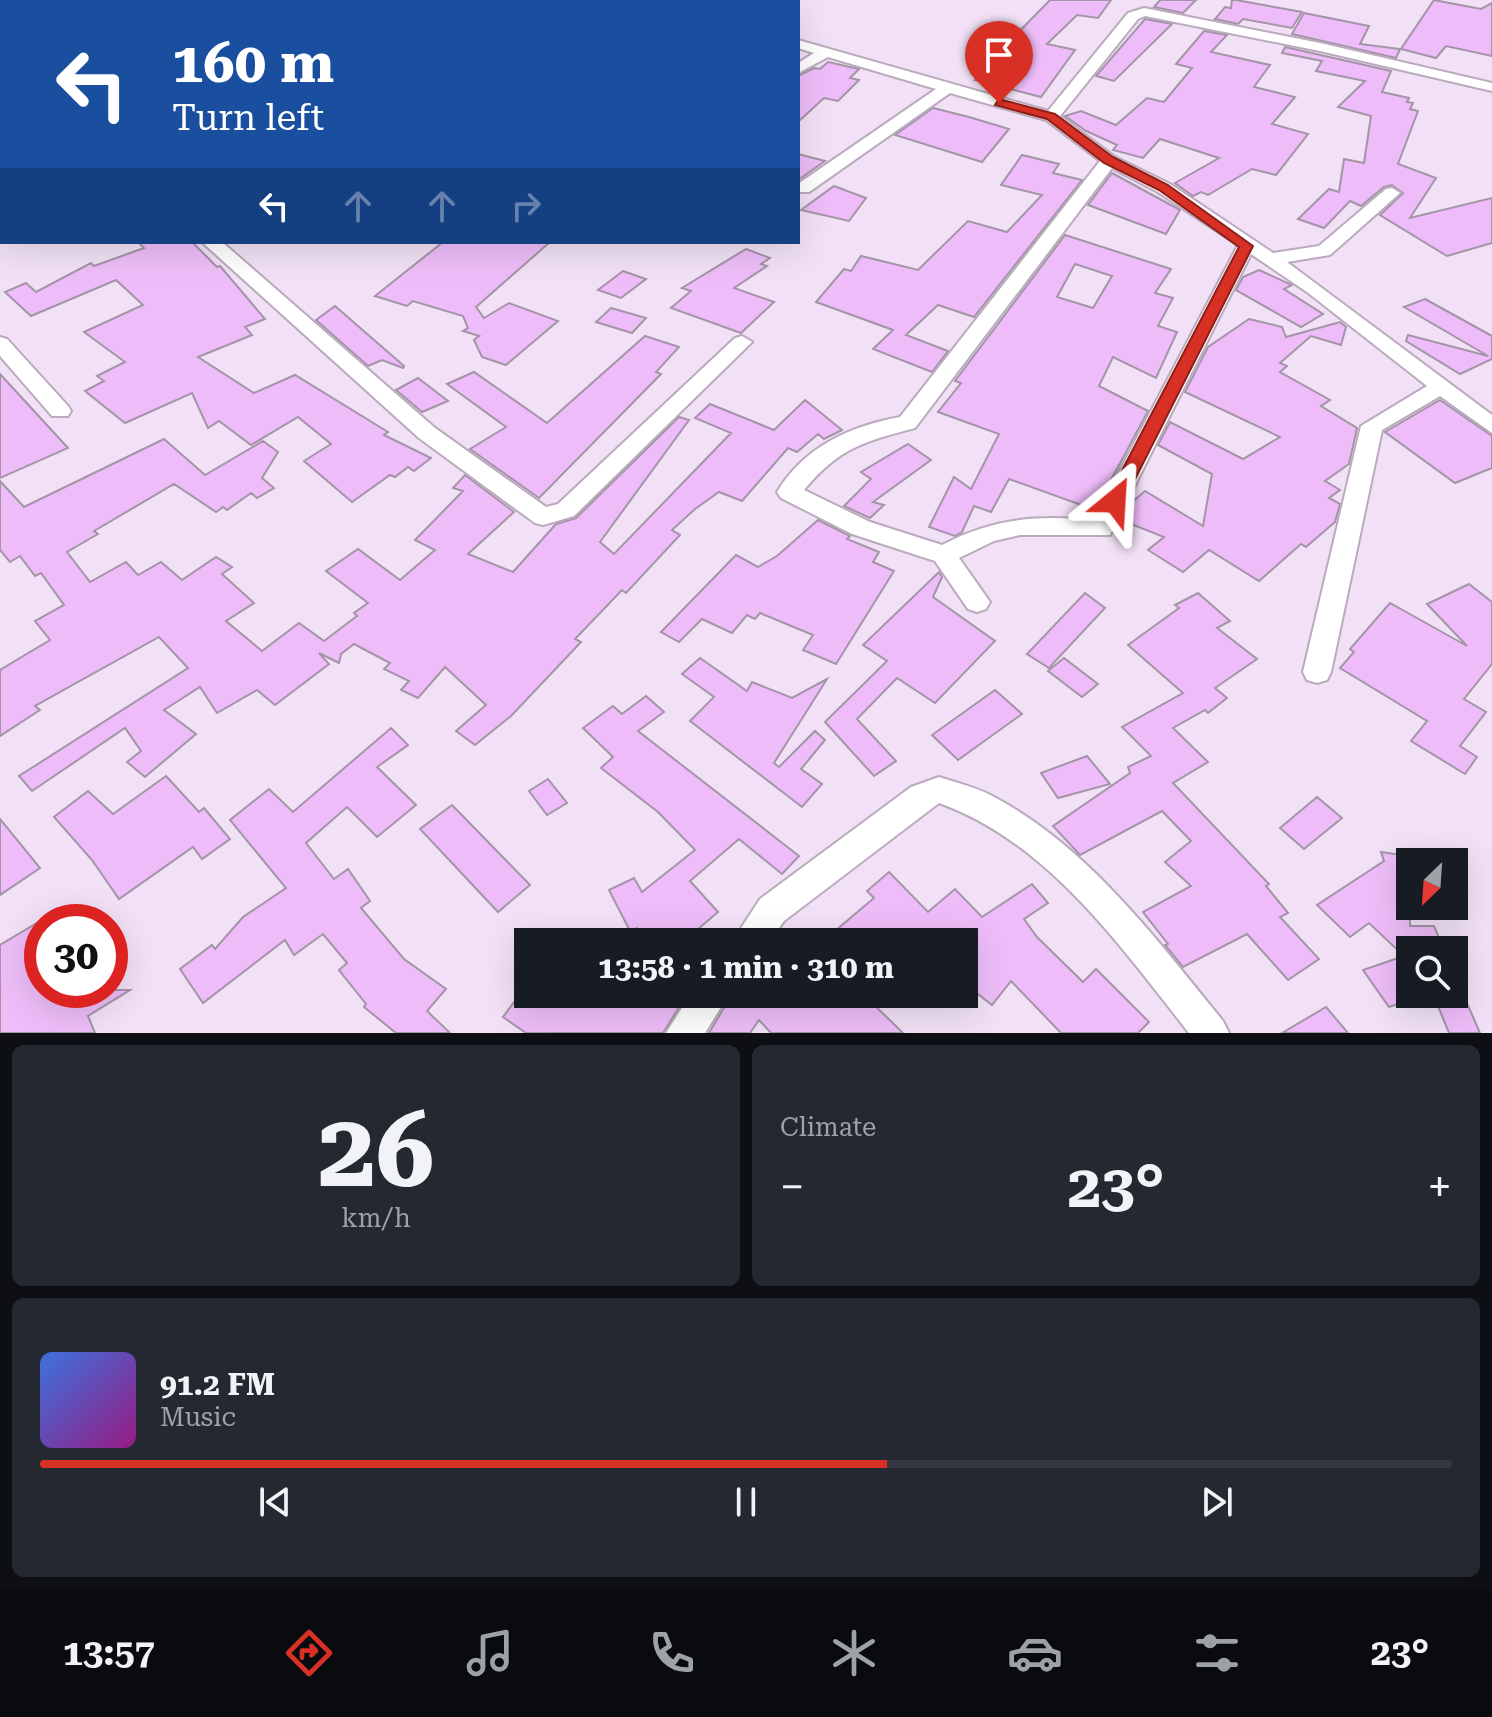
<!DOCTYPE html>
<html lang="en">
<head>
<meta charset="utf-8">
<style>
  :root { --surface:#171b24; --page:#242831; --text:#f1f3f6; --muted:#9ea1a6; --line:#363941; --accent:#d93025 }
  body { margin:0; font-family:"Roboto Serif",serif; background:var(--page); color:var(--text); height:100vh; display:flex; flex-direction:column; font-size:30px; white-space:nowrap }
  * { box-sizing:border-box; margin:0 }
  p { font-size:26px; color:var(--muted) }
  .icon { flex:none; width:44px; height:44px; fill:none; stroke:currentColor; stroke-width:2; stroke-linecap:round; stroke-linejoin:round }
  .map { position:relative; height:1033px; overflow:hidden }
  .side { display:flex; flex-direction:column; gap:12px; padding:12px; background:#0d0f14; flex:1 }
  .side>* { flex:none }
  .banner { position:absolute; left:0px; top:0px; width:800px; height:244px; box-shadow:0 8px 32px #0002; background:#1a4fa0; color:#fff; overflow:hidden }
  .needle { width:52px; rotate:205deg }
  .tools { position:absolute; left:1396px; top:848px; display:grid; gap:16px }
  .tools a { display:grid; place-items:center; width:72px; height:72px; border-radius:0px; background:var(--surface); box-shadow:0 8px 32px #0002; font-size:40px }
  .speed { position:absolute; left:24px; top:904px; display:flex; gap:16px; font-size:40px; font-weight:700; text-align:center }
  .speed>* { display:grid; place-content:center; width:104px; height:104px; border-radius:50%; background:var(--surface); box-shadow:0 8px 32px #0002; line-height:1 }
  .speed .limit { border:12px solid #d22; background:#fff; color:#111 }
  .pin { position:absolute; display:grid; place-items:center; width:68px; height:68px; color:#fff; margin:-82px -34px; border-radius:50% 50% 50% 0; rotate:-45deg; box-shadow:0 0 8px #0007 }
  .pin .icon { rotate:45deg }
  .me { position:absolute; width:88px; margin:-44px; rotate:27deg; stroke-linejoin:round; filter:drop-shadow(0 0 6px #0008) }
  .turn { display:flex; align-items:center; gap:28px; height:168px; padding:0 40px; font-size:36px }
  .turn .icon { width:104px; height:104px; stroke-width:2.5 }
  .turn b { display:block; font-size:56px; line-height:68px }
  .lanes { display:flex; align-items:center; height:76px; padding:0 40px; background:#0003; justify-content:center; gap:40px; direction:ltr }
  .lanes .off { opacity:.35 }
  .big { font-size:60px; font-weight:700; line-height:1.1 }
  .side .widget { flex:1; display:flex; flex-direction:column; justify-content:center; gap:12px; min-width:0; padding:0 28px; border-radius:12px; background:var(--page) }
  .side .dial { align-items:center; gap:0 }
  .dial b { font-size:104px; line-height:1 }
  .song { display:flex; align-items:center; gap:24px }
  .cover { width:96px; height:96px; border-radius:12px; background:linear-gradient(135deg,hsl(220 70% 55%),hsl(310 70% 35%)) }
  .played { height:8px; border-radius:4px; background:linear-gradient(90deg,var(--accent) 60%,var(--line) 60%) }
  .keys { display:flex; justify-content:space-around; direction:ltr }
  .heat { display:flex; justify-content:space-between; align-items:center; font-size:44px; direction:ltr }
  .side .tiles { flex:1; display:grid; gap:12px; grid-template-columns:1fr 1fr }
  .widget:last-child { grid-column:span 2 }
  .trip { position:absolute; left:514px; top:928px; width:464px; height:80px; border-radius:0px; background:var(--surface); box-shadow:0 8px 32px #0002; font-weight:700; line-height:80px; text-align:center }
  .tabs { display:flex; height:128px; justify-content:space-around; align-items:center; background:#090b0e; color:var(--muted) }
  .tabs .icon { width:56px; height:56px }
  .tabs .current { color:var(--accent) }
  .tabs b { font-size:36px; color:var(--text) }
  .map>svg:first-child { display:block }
</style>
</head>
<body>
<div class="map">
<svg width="1492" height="1033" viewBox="0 0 1492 1033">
  <rect width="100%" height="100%" fill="#f2e1f6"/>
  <g fill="#eebdf9" stroke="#a394a7" stroke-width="2" fill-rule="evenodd">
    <polygon points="1050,0 1111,0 1098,18 1077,15 1047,44 1075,50 1041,97 975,80 1015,47 1006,45"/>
    <polygon points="1160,0 1196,0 1183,13 1154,7"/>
    <polygon points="1232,0 1236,0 1302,12 1292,28 1243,19 1238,24 1215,19 1225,7 1231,8"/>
    <polygon points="1434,0 1481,9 1492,3 1492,56 1446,46 1436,58 1401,49"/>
    <polygon points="1304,13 1369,26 1360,44 1400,49 1396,58 1292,34"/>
    <polygon points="1145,19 1172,24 1114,81 1096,76"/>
    <polygon points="1204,31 1227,35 1211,52 1270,65 1254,87 1295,97 1272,124 1308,134 1276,175 1252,169 1208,195 1201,192 1193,196 1175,183 1219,158 1160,139 1143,158 1113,150 1117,145 1086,131 1065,116 1081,111 1116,125 1147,98 1164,102 1192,68 1176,64"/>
    <polygon points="1285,47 1391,71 1382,92 1409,98 1407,102 1413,103 1410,109 1418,111 1398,164 1436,178 1410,218 1492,198 1492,243 1447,256 1380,215 1403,193 1392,185 1384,187 1361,206 1350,201 1324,228 1298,219 1329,189 1339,192 1344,159 1364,163 1371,116 1338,107 1365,81 1316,71 1322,61 1282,53"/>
    <polygon points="828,62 859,69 850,78 859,80 838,101 824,98 798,122 798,76 814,68 820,69"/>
    <polygon points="933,108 969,117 1009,129 982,162 895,135"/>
    <polygon points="798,154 825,161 798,180"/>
    <polygon points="1022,155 1059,164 1053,173 1082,180 974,317 938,305 906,335 948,351 932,372 873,349 893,330 816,302 844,269 851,271 861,256 918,270 968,221 1007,232 1042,195 1001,185"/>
    <polygon points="1112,173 1180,210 1166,234 1088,205"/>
    <polygon points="834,186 866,198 849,221 801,210"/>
    <path d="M1065,235L1171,269L1155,293L1173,298L1158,326L1177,332L1156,378L1113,357L1099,386L1148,411L1095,510L1009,479L991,512L974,506L962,532L955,536L929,527L954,477L971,489L999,434L938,412L961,383L955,381ZM1075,264L1112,276L1093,308L1057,297Z"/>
    <polygon points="138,242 192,242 217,267 220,266 265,319 245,327 252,335 198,357 254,393 295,375 388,432 384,435 431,458 414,471 408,467 395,477 390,475 352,502 304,461 331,444 298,417 251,445 219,421 208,428 192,393 125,423 85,391 104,381 97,376 125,362 84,332 143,305 116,280 31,316 5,292 26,283 36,292 91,263 94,266 144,248"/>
    <polygon points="443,242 550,242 476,307 484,318 509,303 558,321 506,365 482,357 474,340 479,336 463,331 468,328 463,316 413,301 407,306 375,296"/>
    <polygon points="746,249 770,258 761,264 767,266 734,288 774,302 741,333 671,308 691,291 682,288"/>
    <polygon points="1259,270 1292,285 1284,289 1323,314 1301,327 1236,290 1243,277"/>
    <polygon points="623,271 646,279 621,298 598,290"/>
    <polygon points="1425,299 1492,336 1492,359 1460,374 1406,341 1408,335 1488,356 1404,307"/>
    <polygon points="335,306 404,366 403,368 382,360 368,366 316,320"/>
    <polygon points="611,308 646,318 632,333 596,322"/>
    <polygon points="1249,319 1282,327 1286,337 1340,322 1346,327 1341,345 1311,336 1280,363 1287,366 1280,372 1330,400 1321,406 1357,428 1349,464 1325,481 1340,490 1329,498 1340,504 1335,522 1306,547 1301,544 1259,581 1209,550 1183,572 1148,550 1164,537 1121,520 1129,505 1145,491 1203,526 1212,474 1158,445 1170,422 1243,459 1280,437 1185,392 1208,347"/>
    <polygon points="645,336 679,347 656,372 661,374 539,498 470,449 506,427 447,384 474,372 547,423"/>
    <polygon points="0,374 68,448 0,478"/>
    <polygon points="418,378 448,401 422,412 396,390"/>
    <polygon points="805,400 842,430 824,439 818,434 797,452 788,448 742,501 719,492 695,509 672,530 680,535 626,593 622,590 575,639 581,642 511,716 475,745 456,731 486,705 445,667 418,698 401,690 409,681 384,669 390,663 354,644 341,654 339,663 319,653 329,664 275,705 257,690 217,713 200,687 164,710 196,734 145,777 127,762 141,751 125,728 32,791 19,776 188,668 159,637 35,706 40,710 0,736 0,670 50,640 35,621 64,605 41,573 35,576 20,556 10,562 0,550 0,481 24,507 164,439 205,475 263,441 278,452 262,478 274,488 257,498 251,493 227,510 223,507 216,512 174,484 94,531 98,534 67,552 90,582 126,562 138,575 161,562 182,580 216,557 232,567 222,574 254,603 226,621 262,651 299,623 324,641 357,616 354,613 368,603 326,571 358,549 400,580 435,550 415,540 463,491 453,488 465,475 514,512 468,554 513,572 556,524 576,518 679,417 689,420 600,542 614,554 731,433 695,418 710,404 774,430"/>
    <polygon points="1440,400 1492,436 1492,468 1455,483 1385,432"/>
    <polygon points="908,444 931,460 873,502 884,505 870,518 844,506 871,479 861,472"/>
    <polygon points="818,520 850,536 847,539 879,552 873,562 894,571 836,664 803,650 813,635 760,613 755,619 747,615 732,633 702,619 679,642 661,632 736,555 758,567 777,556"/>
    <polygon points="939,572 942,577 933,597 995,641 935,703 897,678 857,719 896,761 874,776 825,722 887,661 863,645"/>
    <polygon points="1469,584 1492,602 1492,664 1464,699 1486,712 1460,746 1477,757 1465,774 1411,741 1427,721 1340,668 1354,652 1350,649 1390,603 1467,646 1427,604"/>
    <polygon points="1085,593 1105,608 1049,668 1027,654"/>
    <polygon points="1198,593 1230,621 1217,628 1257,659 1215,688 1227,698 1208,713 1205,710 1173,728 1208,762 1173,783 1269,884 1266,886 1288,913 1280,917 1319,959 1288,980 1247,934 1183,967 1165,945 1168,944 1143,912 1191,886 1165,862 1191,841 1162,811 1080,855 1053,826 1130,773 1128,767 1151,756 1122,727 1183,693 1128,645 1179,608 1175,605"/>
    <polygon points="700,658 747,691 752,682 792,698 827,679 774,763 779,767 815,731 825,740 801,769 822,784 802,807 690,721 714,697 682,674"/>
    <polygon points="1064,658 1098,684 1082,697 1048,671"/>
    <polygon points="995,690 1022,714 958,760 932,735"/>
    <polygon points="646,696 664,712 638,731 799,856 782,874 739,839 690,881 718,912 683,942 646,942 637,928 630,931 609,890 634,878 642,892 695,850 658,812 601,768 613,757 583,728 613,706 622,714"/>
    <polygon points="391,728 408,745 377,767 416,805 377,837 347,807 306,843 334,879 348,869 370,901 361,908 404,959 446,989 427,1011 450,1033 396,1033 364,1007 366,1004 339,970 347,963 323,934 294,955 285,940 203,1003 180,969 212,945 215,949 243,917 286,888 230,820 269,789 293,812"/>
    <polygon points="1087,756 1110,784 1058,798 1041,773"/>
    <polygon points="166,776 199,812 204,808 230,839 202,859 193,847 119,899 92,860 54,817 88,791 113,814"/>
    <polygon points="548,779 567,803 547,815 529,791"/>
    <polygon points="1317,797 1342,818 1304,849 1280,828"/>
    <polygon points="452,805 530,885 498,912 420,829"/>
    <polygon points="0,819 40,868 0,895"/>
    <polygon points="1381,852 1410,856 1410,926 1434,926 1444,950 1410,950 1410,1000 1389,1007 1363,970 1404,956 1369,923 1350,937 1317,905 1384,861"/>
    <polygon points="889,872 928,912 955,889 982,917 1032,884 1048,903 1024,919 1037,937 1083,982 1096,969 1149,1022 1138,1033 1061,1033 1011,981 992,1005 964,983 964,942 822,942 874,898 867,891"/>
    <polygon points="42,920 42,990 130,990 88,1016 95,1033 0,1033 0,945"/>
    <polygon points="520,994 664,994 681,1004 663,1033 526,1033 503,1017"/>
    <polygon points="732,994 863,994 903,1033 771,1033 759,1020 750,1033 709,1033"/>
    <polygon points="1433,994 1463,994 1480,1033 1449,1033"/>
    <polygon points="1326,1007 1348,1033 1282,1033"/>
  </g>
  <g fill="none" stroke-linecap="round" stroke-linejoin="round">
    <defs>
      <g id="minor">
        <polygon points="625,0 644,0 645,2 626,2"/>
        <path d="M1144,8L1320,43L1492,83V91L1320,51L1145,16L1138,19L1060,116L1115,157L1170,184L1273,253L1319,246L1386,189L1392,188L1400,193L1330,255L1287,262L1492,415V433L1440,396L1382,430L1331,672L1327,680L1317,683L1307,680L1303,672L1361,426L1427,386L1307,292L1251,254L1110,535H1020L994,541L959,558L990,602L986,609L977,612L968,609L935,561L852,534L781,498L777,492C804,447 850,426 900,417L1100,161L1046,120L950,93L809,192H798V184L936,89L828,57L798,73V63L814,53L798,48V40L1048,111L1128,13ZM1112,168L1158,192L1238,245L1094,520C1037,515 993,518 942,545L870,522L804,490C840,447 863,442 915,428Z"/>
        <rect x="0" y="42" width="2" height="10"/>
        <polygon points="202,242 222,242 435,428 546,507 558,504 735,338 742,336 752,342 574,516 543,525 535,523 419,438"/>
        <polygon points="0,337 7,339 68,406 71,411 68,416 52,416 0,356"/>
        <path d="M939,777C958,783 979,788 996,798C1090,849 1157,940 1223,1021L1229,1033H1189C1121,947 1047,841 939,803L784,921L769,942H732L760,899L911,787Z"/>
        <polygon points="691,994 729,994 705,1033 666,1033"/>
      </g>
      <g id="major">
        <polygon points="92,0 116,0 90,2"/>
        <rect x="0" y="22" width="2" height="10"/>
      </g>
    </defs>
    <use href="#minor" stroke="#bbaabe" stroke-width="4"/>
    <use href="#major" stroke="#bbaabe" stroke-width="4"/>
    <use href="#minor" fill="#fff" fill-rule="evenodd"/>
    <use href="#major" fill="#fff" fill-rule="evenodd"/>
  </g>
  <polygon fill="#d93025" stroke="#8d1f18" stroke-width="2" points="999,99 1055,114 1113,157 1168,185 1253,246 1122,505 1115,507 1106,501 1239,247 1159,190 1104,163 1047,119 995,105"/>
</svg>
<div class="tools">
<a><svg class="needle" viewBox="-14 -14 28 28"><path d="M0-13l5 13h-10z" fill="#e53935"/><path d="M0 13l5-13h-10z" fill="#9ea1a6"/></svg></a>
<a><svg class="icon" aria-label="search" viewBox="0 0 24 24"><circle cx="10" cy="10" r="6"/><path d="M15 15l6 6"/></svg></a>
</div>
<div class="speed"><div class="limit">30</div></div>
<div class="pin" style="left:999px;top:103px;background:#d93025"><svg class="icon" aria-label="arrive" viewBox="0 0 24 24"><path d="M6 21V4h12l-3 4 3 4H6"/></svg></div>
<svg class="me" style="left:1115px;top:501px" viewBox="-20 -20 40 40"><path d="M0-17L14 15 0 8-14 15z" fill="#d93025" stroke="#fff" stroke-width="4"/></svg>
<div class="trip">13:58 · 1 min · 310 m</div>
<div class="banner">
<div class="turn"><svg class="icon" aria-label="left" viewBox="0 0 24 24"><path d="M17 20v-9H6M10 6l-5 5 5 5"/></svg><div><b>160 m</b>Turn left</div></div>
<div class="lanes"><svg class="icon" aria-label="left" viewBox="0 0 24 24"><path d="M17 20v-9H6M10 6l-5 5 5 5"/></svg><svg class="icon off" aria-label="ahead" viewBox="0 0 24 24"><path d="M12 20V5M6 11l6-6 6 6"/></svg><svg class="icon off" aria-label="ahead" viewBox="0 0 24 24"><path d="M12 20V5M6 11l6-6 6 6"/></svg><svg class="icon off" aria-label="right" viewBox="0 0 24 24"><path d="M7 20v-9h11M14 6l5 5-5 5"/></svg></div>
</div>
</div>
<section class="side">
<div class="tiles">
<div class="widget dial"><b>26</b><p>km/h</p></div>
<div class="widget"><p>Climate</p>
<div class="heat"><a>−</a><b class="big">23°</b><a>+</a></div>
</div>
<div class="widget">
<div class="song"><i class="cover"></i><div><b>91.2 FM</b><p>Music</p></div></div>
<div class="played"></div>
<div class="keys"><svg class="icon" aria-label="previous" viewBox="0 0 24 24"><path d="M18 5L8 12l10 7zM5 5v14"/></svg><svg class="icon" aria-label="pause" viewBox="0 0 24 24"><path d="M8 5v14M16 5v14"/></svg><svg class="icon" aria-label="next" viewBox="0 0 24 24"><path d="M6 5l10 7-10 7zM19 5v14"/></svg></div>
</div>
</div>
</section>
<nav class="tabs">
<b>13:57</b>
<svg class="icon current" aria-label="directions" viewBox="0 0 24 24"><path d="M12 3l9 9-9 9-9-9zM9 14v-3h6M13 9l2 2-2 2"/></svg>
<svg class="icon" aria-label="music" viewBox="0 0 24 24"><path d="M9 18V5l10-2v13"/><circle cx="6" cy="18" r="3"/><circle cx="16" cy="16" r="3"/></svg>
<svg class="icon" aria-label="phone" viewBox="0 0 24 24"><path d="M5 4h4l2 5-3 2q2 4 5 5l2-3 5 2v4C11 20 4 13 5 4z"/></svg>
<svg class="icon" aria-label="climate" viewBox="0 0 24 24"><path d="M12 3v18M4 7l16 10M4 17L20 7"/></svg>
<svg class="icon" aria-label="car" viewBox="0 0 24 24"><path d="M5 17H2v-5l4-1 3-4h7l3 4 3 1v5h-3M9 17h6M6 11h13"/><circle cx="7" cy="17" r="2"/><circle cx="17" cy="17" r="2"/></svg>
<svg class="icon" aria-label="filters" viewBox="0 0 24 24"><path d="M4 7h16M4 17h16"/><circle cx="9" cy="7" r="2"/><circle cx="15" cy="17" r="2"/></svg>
<b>23°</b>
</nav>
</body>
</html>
